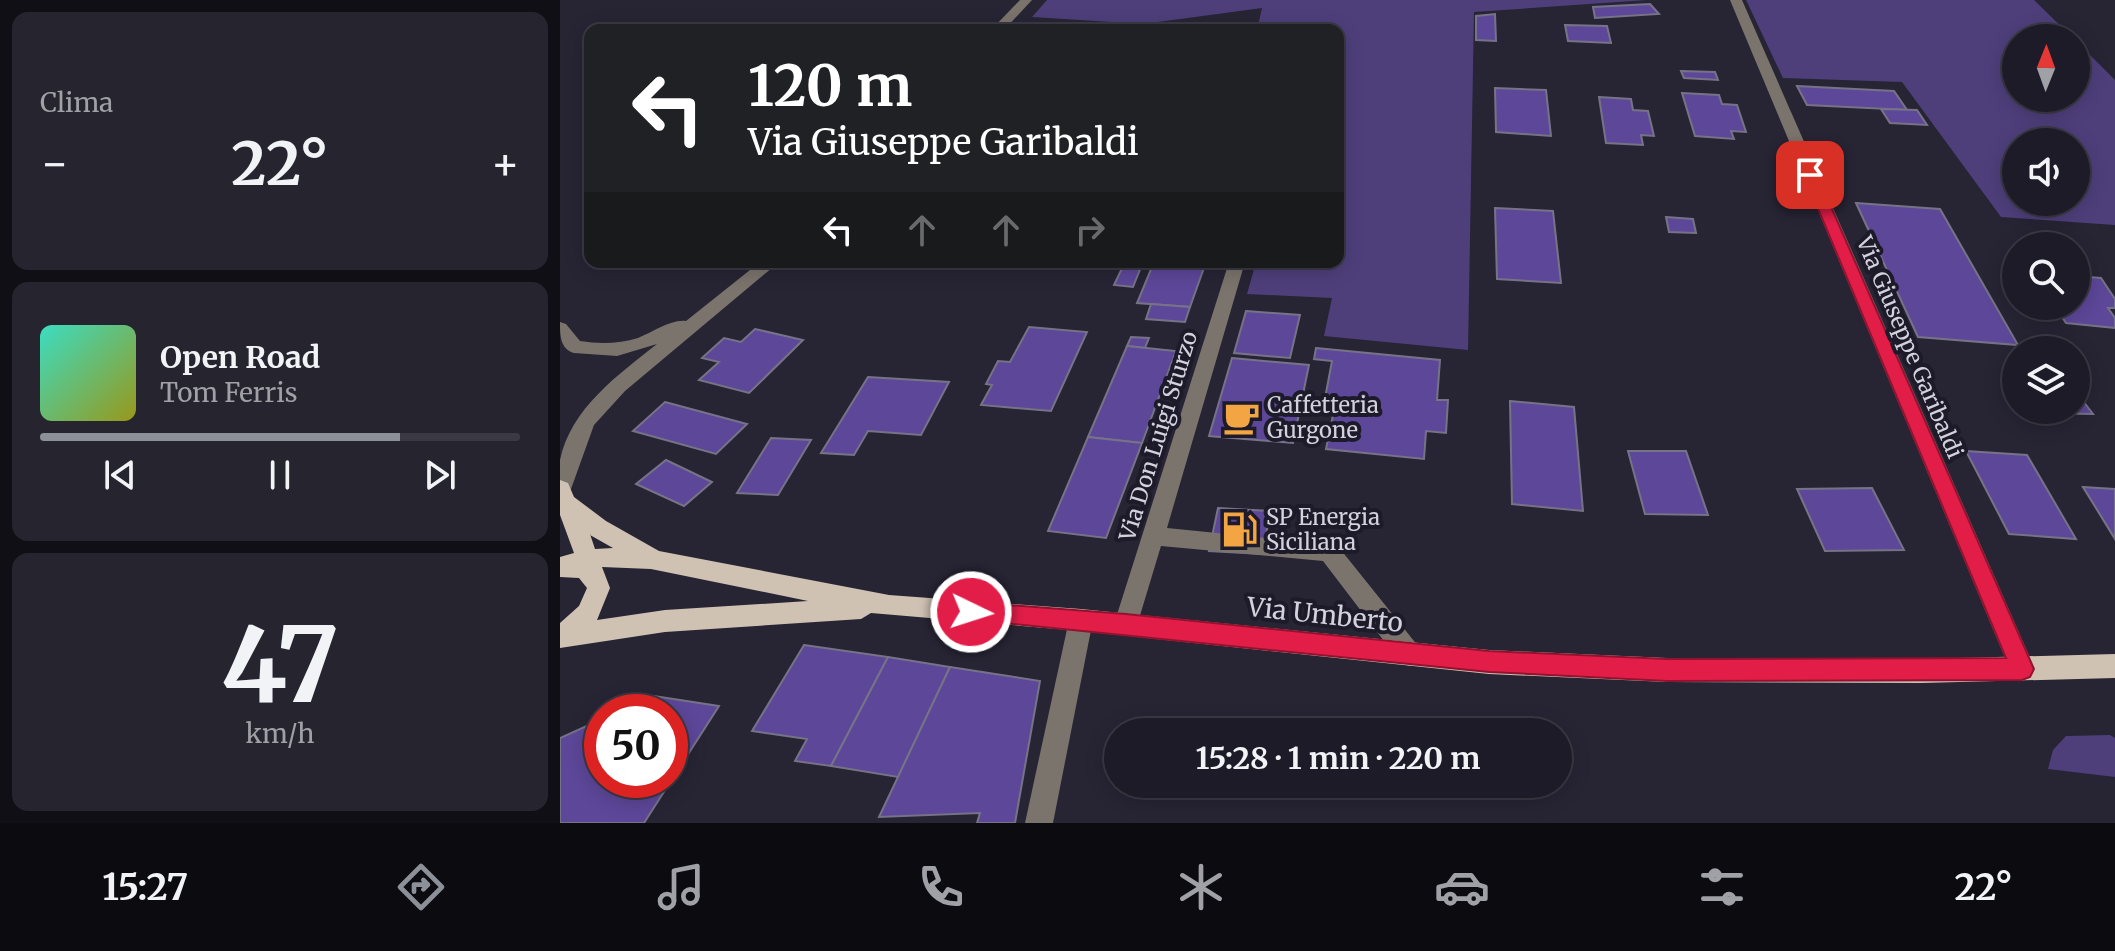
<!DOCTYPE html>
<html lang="it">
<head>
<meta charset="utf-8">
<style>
  :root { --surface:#1d1b27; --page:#25242f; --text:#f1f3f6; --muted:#a0a1a7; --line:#3b3944; --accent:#8c9099 }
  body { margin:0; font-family:Merriweather,serif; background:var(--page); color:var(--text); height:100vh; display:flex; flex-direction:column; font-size:30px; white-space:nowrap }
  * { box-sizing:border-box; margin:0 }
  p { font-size:26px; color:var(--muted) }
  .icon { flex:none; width:44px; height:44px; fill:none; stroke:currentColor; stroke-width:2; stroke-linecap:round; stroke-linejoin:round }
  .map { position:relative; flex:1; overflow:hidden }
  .sheet { display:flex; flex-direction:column; gap:12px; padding:12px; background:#100f15; width:560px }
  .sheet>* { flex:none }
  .top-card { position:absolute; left:24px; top:24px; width:760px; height:244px; border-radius:16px; box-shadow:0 4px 20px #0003,0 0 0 2px var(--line); background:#202124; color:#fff; overflow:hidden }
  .needle { width:52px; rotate:1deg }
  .controls { position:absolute; left:1442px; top:24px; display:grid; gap:16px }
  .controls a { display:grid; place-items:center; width:88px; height:88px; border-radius:50%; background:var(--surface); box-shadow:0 4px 20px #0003,0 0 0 2px var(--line); font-size:40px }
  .speed { position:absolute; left:24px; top:694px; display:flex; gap:16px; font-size:40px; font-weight:700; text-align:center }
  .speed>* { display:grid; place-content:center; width:104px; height:104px; border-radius:50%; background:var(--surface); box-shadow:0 4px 20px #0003,0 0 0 2px var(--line); line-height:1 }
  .speed .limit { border:12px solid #d22; background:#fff; color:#111 }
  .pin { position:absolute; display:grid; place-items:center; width:68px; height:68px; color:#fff; margin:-34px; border-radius:16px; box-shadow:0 4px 12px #0006 }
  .me { position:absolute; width:88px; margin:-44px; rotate:94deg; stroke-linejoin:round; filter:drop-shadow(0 0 6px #0008) }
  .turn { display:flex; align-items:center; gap:28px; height:168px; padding:0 32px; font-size:36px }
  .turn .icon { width:104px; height:104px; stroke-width:2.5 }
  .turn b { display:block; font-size:56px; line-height:68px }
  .lanes { display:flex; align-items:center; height:76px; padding:0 32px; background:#0003; justify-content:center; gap:40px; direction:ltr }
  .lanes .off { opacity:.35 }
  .big { font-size:60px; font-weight:700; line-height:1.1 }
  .sheet .card { flex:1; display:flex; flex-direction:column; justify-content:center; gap:12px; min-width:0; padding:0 28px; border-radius:16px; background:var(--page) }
  .sheet .dial { align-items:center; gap:0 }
  .dial b { font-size:104px; line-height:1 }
  .song { display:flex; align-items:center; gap:24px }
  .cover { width:96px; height:96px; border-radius:12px; background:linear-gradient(135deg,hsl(170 70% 55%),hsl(60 70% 35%)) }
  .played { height:8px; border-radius:4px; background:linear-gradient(90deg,var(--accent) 75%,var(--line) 75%) }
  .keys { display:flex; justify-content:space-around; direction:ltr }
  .heat { display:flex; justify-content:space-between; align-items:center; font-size:44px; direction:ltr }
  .trip { position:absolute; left:544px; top:718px; width:468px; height:80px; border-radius:40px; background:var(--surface); box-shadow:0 4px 20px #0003,0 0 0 2px var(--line); font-weight:700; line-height:80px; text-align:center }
  .dock { display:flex; height:128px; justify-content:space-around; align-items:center; background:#0c0b10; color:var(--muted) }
  .dock .icon { width:56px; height:56px }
  .dock .current { color:var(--accent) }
  .dock b { font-size:36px; color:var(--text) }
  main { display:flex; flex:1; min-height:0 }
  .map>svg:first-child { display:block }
</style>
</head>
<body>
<main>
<section class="sheet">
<div class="card"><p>Clima</p>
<div class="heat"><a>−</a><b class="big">22°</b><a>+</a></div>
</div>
<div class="card">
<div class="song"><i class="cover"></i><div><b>Open Road</b><p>Tom Ferris</p></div></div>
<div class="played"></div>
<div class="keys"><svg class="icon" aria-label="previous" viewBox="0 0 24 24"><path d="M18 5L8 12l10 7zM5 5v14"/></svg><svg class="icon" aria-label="pause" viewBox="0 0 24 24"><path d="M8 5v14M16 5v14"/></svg><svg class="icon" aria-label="next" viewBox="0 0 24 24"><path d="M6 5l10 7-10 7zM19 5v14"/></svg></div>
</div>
<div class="card dial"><b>47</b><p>km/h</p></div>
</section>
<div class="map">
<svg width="1555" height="823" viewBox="0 0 1555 823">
  <rect width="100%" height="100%" fill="#272434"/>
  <g fill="#4e3f7b" fill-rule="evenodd">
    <polygon points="487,0 1087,0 914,12 908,350 764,336 772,298 687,294 696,262 778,262 778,30 697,30 702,8 583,24 472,17"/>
    <path d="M1186,0H1474L1513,38H1456V98H1516V41L1555,80V225L1441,217L1342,82L1223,78ZM1456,142H1516V202H1456Z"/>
    <polygon points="1550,735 1555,738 1555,777 1488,769 1493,750 1506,736"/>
  </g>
  <g fill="#5d4799" stroke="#777387" stroke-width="2">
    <polygon points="1090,4 1099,14 1035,18 1033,7"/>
    <polygon points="935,14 936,41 916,40 916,16"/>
    <polygon points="480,24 542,29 474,30"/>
    <polygon points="1005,25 1047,26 1051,43 1008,41"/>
    <polygon points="1121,71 1155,72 1158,80 1124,78"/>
    <polygon points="1237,86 1334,91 1347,110 1247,105"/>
    <polygon points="935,88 986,90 991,136 936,132"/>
    <polygon points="1122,93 1159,95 1162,104 1177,105 1186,132 1171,131 1174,139 1135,136"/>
    <polygon points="1039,97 1071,99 1073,110 1088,111 1094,136 1081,135 1083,145 1046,143"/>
    <polygon points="1321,109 1357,110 1367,125 1330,123"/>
    <polygon points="1296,203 1380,209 1458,345 1358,337"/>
    <polygon points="935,208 993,211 1001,283 937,279"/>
    <polygon points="1106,217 1133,219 1136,233 1109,232"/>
    <polygon points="565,262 583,262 573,287 554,285"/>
    <polygon points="594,262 645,265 630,307 577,303"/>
    <polygon points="1516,276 1541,278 1555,299 1555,308 1548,308 1555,318 1555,328 1506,323 1495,306 1516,306"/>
    <polygon points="591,304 630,307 625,322 586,319"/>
    <polygon points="686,311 740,315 730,358 674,353"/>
    <polygon points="469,327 527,332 491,411 421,405 432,385 426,384 438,361 450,362"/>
    <polygon points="195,329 243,340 189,393 139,380 159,362 142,358 164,338 181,342"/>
    <polygon points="571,337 589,338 585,348 567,346"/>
    <polygon points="567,346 616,351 582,443 528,437"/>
    <polygon points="756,348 880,360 877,400 888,400 886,433 866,431 864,459 766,449 773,415 762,414 772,361 754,359"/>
    <polygon points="672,358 749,365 733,443 649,436"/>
    <polygon points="308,377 389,382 361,435 308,431 294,455 261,453"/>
    <polygon points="1516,392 1533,414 1470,413 1468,410 1516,410"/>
    <polygon points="950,401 1014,407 1023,511 952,504"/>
    <polygon points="105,402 187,424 156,454 73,431"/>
    <polygon points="528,437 582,443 546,538 488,531"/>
    <polygon points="211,438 251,440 218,495 177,493"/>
    <polygon points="1068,451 1126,451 1148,515 1085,514"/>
    <polygon points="1406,451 1467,455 1516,539 1449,534"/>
    <polygon points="106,460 152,482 124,506 76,484"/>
    <polygon points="1523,487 1555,489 1555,539"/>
    <polygon points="1312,488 1344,550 1265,551 1237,489"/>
    <polygon points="658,508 710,511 703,554 649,551"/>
    <polygon points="244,645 328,657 271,766 235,761 247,739 192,731"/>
    <polygon points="328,657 390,667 338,777 271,766"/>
    <polygon points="390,667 480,681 455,823 417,823 420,813 319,817"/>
    <polygon points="94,696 159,706 84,823 0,823 0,738 42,719 42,780 110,780 110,712 58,712"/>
  </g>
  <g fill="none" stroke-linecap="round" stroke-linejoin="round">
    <g fill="#7b746d" fill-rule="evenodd">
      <polygon points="460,0 472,0 444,30 431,30"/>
      <polygon points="1170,0 1182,0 1475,669 1471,677 1462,681 1453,677"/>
      <path d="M200,262H219L65,391L34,425L11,489L8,495L0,498C0,486 0,472 0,460C11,408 58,375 97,344L57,356L14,353C0,349 0,335 0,322L6,324L20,341C39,344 59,344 78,338C93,332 111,319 126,321Z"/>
      <polygon points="669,262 685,262 607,528 777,545 858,646 862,654 858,662 849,666 840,662 763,561 601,546 575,632 566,635 557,632 554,624"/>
      <polygon points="521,609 530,612 533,620 493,823 465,823 509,620 512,612"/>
    </g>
    <path fill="#d0c2b3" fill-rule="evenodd" d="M0,480L8,483L14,497L46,521L99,551L329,595L521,609L929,650L1107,658L1362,659L1555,654V678L1362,683L1107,682L929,674L521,631L311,613L301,619L105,632L0,648V623L19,606L27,588L19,578L0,577V557L14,553L0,515ZM30,534V535L53,548L35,549ZM42,567L91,569L248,601L105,610L37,620L50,588Z"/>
  </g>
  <polygon fill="#e11d48" stroke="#92132f" stroke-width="2" points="1250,170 1257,175 1474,669 1470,677 1462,680 1107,681 929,672 403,619 400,612 403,605 411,602 566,614 929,651 1107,659 1446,658 1244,175"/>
  <defs>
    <symbol id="cafe-bare" viewBox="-9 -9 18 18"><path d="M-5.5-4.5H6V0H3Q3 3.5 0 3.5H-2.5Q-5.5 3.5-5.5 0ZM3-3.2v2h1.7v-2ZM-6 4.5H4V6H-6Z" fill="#f3a443" stroke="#1d1a2a" stroke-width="2.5" paint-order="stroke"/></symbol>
    <symbol id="fuel-bare" viewBox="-9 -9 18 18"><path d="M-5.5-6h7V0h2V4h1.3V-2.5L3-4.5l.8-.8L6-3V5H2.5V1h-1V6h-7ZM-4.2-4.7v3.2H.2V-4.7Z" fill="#f3a443" stroke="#1d1a2a" stroke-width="2.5" paint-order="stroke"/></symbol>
  </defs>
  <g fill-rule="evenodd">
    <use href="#cafe-bare" x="656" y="392" width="51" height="51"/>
    <use href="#fuel-bare" x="654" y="504" width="51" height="51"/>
  </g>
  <g text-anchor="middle" stroke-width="8" stroke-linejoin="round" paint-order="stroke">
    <g font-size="22" fill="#d3d1dc" stroke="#1d1a2a">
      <text transform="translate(1350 347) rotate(67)" y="8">Via Giuseppe Garibaldi</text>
      <text transform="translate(598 436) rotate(-73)" y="8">Via Don Luigi Sturzo</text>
    </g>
    <g font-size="22" fill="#d3d1dc" stroke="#1d1a2a" text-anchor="start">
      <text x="707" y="413">Caffetteria<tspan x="707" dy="25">Gurgone</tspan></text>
      <text x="706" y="525">SP Energia<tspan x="706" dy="25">Siciliana</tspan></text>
    </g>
    <g font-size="26" fill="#d3d1dc" stroke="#1d1a2a">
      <text transform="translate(765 615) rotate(6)" y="9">Via Umberto</text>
    </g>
  </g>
</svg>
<div class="controls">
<a><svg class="needle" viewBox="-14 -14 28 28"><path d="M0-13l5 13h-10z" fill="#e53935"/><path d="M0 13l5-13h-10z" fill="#a0a1a7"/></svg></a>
<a><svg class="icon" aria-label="sound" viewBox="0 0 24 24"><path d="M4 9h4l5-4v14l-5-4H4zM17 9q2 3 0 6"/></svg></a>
<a><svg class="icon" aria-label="search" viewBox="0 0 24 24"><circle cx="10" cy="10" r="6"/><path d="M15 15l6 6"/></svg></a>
<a><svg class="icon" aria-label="layers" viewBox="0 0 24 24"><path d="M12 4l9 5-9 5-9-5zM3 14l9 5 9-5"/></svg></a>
</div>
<div class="speed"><div class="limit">50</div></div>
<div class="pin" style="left:1250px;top:175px;background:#d93025"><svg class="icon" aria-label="arrive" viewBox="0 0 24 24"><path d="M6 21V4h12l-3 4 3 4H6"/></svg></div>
<svg class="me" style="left:411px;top:612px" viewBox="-20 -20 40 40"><circle r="17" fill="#e11d48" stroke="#fff" stroke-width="3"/><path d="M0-11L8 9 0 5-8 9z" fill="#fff"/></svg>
<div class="trip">15:28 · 1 min · 220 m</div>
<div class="top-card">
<div class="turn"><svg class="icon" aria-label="left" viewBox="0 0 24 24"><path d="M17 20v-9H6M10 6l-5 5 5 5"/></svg><div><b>120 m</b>Via Giuseppe Garibaldi</div></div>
<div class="lanes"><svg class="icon" aria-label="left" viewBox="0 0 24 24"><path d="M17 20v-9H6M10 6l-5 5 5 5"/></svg><svg class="icon off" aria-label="ahead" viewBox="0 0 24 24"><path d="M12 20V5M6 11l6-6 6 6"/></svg><svg class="icon off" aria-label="ahead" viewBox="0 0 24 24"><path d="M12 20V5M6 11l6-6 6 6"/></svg><svg class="icon off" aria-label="right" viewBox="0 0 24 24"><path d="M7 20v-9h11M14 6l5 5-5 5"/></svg></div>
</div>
</div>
</main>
<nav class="dock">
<b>15:27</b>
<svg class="icon current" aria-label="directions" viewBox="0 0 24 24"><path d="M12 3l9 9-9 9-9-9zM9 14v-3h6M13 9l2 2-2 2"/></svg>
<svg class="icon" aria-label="music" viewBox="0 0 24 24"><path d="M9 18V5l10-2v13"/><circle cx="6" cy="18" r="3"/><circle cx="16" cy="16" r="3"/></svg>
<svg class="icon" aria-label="phone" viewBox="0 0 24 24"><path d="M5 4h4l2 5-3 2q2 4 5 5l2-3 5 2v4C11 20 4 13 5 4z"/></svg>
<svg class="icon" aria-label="climate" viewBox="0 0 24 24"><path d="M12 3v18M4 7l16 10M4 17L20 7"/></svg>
<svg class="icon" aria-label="car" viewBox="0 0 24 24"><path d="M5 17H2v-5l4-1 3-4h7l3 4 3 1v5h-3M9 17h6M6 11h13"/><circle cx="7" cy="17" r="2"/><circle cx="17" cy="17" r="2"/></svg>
<svg class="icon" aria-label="filters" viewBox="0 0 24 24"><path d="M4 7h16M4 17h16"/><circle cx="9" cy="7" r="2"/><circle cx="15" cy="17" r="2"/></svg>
<b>22°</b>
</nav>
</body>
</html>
